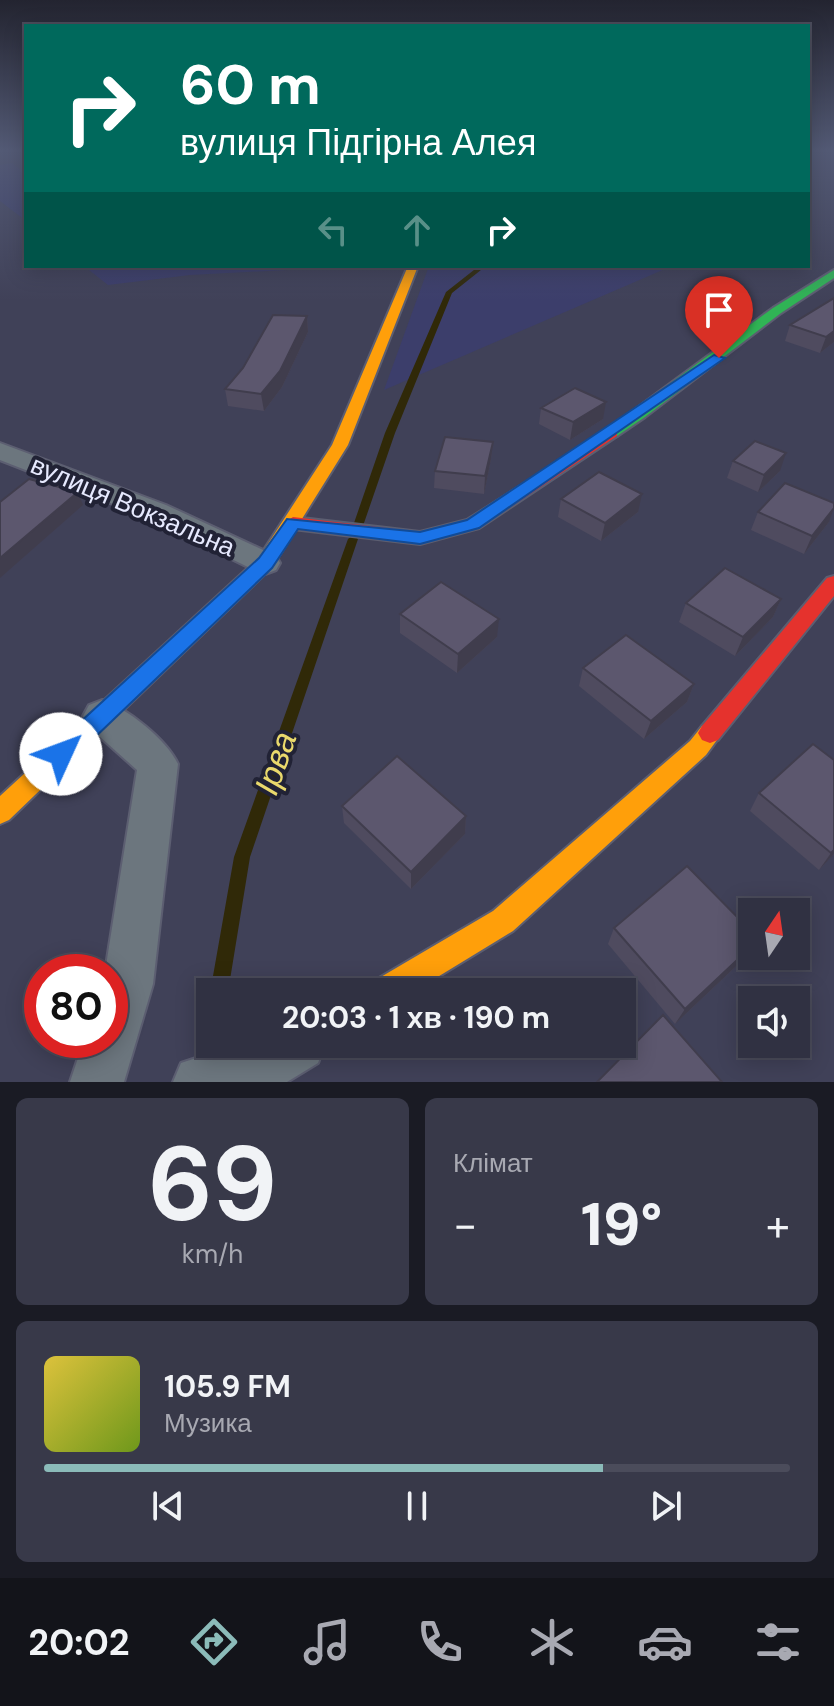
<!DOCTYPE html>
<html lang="uk">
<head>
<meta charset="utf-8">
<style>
  :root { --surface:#303142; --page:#383949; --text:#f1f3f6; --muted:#a8a9b2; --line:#4b4c5b; --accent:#8bbbb9 }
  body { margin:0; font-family:"DM Sans",sans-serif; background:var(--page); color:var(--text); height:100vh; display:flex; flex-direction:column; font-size:30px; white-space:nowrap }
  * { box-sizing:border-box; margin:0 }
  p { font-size:26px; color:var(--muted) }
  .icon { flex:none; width:44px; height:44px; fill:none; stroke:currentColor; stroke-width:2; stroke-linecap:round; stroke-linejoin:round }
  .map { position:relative; height:1082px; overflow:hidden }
  .side { display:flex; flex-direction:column; gap:16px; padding:16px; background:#1a1b24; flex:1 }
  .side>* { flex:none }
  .banner { position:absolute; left:24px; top:24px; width:786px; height:244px; border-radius:0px; box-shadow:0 4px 20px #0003,0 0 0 2px var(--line); background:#00695c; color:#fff; overflow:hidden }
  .needle { width:52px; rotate:13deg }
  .fabs { position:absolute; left:738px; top:898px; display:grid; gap:16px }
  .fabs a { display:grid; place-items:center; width:72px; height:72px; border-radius:0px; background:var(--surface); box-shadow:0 4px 20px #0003,0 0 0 2px var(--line); font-size:40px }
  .speed { position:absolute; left:24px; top:954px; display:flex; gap:16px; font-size:40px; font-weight:700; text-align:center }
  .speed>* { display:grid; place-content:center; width:104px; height:104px; border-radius:50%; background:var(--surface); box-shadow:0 4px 20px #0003,0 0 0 2px var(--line); line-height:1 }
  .speed .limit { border:12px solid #d22; background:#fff; color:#111 }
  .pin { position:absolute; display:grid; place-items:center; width:68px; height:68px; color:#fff; margin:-82px -34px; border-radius:50% 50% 50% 0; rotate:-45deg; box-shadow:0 0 8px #0007 }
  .pin .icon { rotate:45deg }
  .me { position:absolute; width:88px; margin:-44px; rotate:47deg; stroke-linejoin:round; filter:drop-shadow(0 0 6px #0008) }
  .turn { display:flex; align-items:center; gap:28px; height:168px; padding:0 24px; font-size:36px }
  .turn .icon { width:104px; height:104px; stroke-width:2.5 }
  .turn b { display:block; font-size:56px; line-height:68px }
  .lanes { display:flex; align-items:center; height:76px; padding:0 24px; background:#0003; justify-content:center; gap:40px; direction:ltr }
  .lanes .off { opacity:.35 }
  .big { font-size:60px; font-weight:700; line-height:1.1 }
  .side .widget { flex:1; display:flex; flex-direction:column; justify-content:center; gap:12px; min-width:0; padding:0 28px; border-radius:12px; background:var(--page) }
  .side .dial { align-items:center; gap:0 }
  .dial b { font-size:104px; line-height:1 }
  .song { display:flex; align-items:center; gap:24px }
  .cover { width:96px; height:96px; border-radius:12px; background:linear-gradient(135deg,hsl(50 70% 55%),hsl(80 70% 35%)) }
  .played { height:8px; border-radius:4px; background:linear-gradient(90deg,var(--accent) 75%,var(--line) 75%) }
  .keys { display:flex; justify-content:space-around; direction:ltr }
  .heat { display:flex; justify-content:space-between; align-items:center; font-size:44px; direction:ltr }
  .side .tiles { flex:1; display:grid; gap:16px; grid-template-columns:1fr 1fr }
  .widget:last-child { grid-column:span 2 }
  .trip { position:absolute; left:196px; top:978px; width:440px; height:80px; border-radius:0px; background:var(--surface); box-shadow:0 4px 20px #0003,0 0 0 2px var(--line); font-weight:700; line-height:80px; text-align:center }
  .tab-bar { display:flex; height:128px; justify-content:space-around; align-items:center; background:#13141a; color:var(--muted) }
  .tab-bar .icon { width:56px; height:56px }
  .tab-bar .on { color:var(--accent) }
  .tab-bar b { font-size:36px; color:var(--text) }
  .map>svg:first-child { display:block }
</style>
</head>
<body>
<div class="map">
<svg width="834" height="1082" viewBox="0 0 834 1082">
  <rect width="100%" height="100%" fill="#404158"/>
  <g fill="#3c3e6b">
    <polygon points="12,163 26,174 26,221 0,201 0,165"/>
    <polygon points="84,266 362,266 190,275 108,285"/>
    <polygon points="429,266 672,266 384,390"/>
  </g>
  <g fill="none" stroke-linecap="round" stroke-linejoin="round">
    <g fill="#302908" fill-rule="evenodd">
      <polygon points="479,266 486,266 452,293 395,433 364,523 363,525 355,525 354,523 385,433 446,292"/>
      <polygon points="353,535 358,539 250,857 228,992 210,993 234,857 348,539"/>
    </g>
    <defs>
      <g id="street">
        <polygon points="0,443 166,505 276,556 280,563 276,570 265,574 254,570 146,517 0,460"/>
        <path d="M102,700C128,709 166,739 178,764L153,984L124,1082H70L84,1040H110V972H105L137,770L89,727L83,716L89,705Z"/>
        <polygon points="239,1044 325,1044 318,1063 287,1082 173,1082 181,1063"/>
      </g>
      <polygon id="fast" points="834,270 834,278 781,313 645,417 617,436 607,436 607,430 773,308"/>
      <g id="slow">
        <polygon points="408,266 418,266 348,445 272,567 9,820 0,824 0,796 258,559 332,445"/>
        <polygon points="710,723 718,726 722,733 706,755 513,931 413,992 370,992 374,981 493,911 690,741 702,726"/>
      </g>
      <g id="jam">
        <polygon points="612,428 617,430 617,436 479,528 420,544 293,529 284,523 293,517 420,532 467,520"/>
        <polygon points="834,576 834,596 718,740 710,743 702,740 698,733 702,726 827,578"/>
      </g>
    </defs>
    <use href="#street" stroke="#5c5e71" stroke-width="4"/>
    <use href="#fast" stroke="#5c5e71" stroke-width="4"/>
    <use href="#slow" stroke="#5c5e71" stroke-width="4"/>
    <use href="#jam" stroke="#5c5e71" stroke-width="4"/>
    <use href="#street" fill="#6c767e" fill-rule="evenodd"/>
    <use href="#fast" fill="#30b455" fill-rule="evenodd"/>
    <use href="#slow" fill="#ff9f0a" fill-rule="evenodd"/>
    <use href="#jam" fill="#e5322d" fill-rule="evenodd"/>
  </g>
  <g fill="#4f4b5f">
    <polygon points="834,298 834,342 820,353 785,341 790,325"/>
    <polygon points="307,316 308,332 282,387 264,411 228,406 225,389"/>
    <polygon points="541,408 603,419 570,440 539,424"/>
    <polygon points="493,442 491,459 484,494 434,488 435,471"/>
    <polygon points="733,461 780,471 758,492 727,478"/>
    <polygon points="561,499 638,512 601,541 558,517"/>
    <polygon points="758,512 829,522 804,554 751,530"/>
    <polygon points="781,599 773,617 735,656 679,622 686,603"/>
    <polygon points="400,614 497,637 457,673 400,633"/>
    <polygon points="583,668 694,684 687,702 644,739 579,686"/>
    <polygon points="759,793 834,854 819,870 750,811"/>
    <polygon points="342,806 466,816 465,834 411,889 344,823"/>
    <polygon points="614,928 752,932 752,949 748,955 675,1024 608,944"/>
  </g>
  <g fill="#403d4d">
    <polygon points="307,316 308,332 282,387 264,411 261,394"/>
    <polygon points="834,331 834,342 820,353 826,337"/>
    <polygon points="606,402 603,419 570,440 573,422"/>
    <polygon points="493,442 491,459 484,494 485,476"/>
    <polygon points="786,453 780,471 758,492 764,475"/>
    <polygon points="78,492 83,505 0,578 0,558"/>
    <polygon points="642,494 638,512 601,541 605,523"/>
    <polygon points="834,508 829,522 804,554 812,536"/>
    <polygon points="781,599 773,617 735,656 743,637"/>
    <polygon points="499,619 497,637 457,673 458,654"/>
    <polygon points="694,684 687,702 644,739 651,721"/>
    <polygon points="466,816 465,834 411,889 411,872"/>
    <polygon points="834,850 834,854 819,870 831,853"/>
    <polygon points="752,946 752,949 748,955 675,1024 685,1009"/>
  </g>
  <g fill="#5c576e" stroke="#403d4d" stroke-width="2">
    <polygon points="834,298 834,331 826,337 790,325"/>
    <polygon points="273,315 307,316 280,371 261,394 225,389 243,368"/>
    <polygon points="575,388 606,402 573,422 541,408"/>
    <polygon points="445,437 493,442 485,476 435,471"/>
    <polygon points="755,441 786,453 764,475 733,461"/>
    <polygon points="599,472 642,494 605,523 561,499"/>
    <polygon points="29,479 78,492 0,558 0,502"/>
    <polygon points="785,483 834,503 834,508 812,536 758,512"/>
    <polygon points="725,568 781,599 743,637 686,603"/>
    <polygon points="441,582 499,619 458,654 400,614"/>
    <polygon points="626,635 694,684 651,721 583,668"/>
    <polygon points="813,744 834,760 834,850 831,853 759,793"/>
    <polygon points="397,756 466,816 411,872 342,806"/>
    <polygon points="687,866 752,932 752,946 685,1009 614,928"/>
    <polygon points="663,1015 722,1082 597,1082"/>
  </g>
  <linearGradient id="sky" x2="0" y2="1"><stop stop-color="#232430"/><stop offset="0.5" stop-color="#535a75"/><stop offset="1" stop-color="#535a75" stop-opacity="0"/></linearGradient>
  <rect width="834" height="301" fill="url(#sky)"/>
  <polygon fill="#1a73e8" stroke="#114b97" stroke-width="2" points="714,355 725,358 479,528 420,544 298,529 272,568 70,761 61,764 53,761 49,754 53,747 259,558 287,519 420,532 467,520"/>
  <g text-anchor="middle" stroke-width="8" stroke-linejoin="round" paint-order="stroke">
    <g font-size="26" fill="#e6e9fe" stroke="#212235">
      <text transform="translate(133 506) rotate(23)" y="9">вулиця Вокзальна</text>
    </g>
    <g font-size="34" font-style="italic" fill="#ead96c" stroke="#212235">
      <text transform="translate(275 763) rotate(-71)" y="12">Ірва</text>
    </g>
  </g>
</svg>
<div class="fabs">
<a><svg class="needle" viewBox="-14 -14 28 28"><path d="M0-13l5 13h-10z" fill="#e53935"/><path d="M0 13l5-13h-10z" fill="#a8a9b2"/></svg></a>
<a><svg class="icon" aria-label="sound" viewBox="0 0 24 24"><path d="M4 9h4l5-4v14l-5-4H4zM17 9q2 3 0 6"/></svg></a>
</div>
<div class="speed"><div class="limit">80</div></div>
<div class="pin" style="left:719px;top:358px;background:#d93025"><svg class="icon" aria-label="arrive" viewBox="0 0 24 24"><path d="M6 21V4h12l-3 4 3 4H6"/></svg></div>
<svg class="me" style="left:61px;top:754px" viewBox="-20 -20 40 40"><circle r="19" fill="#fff"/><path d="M0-13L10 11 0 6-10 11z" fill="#1a73e8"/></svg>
<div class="trip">20:03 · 1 хв · 190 m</div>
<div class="banner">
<div class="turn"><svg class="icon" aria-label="right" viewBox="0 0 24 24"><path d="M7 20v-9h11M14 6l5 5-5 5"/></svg><div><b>60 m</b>вулиця Підгірна Алея</div></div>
<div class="lanes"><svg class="icon off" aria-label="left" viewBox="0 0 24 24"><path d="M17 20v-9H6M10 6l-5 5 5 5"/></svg><svg class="icon off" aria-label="ahead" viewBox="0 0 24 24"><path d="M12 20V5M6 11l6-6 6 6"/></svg><svg class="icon" aria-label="right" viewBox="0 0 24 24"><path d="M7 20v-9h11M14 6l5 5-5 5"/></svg></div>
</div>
</div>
<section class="side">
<div class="tiles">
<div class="widget dial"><b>69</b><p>km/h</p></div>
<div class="widget"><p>Клімат</p>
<div class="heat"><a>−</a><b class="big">19°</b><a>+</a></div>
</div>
<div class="widget">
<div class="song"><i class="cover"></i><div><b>105.9 FM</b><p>Музика</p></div></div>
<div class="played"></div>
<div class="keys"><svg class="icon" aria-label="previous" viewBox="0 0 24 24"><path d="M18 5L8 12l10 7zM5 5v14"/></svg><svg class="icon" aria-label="pause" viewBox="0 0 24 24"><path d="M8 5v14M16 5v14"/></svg><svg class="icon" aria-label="next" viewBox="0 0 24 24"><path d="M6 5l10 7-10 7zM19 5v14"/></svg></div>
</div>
</div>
</section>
<nav class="tab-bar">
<b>20:02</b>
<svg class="icon on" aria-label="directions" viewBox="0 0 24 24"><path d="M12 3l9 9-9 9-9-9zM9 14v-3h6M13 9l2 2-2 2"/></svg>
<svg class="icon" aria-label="music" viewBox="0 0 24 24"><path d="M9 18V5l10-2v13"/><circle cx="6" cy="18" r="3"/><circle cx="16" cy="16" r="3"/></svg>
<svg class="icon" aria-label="phone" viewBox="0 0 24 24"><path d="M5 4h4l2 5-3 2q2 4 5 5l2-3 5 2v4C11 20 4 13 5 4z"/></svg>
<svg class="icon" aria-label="climate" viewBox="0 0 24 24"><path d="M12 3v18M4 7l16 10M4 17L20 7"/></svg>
<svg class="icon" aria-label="car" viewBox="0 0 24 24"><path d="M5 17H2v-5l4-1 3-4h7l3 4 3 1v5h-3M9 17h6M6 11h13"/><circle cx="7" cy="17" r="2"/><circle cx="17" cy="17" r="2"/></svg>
<svg class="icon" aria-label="filters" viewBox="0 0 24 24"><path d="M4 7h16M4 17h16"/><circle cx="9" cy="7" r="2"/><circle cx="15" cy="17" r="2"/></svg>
</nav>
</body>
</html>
